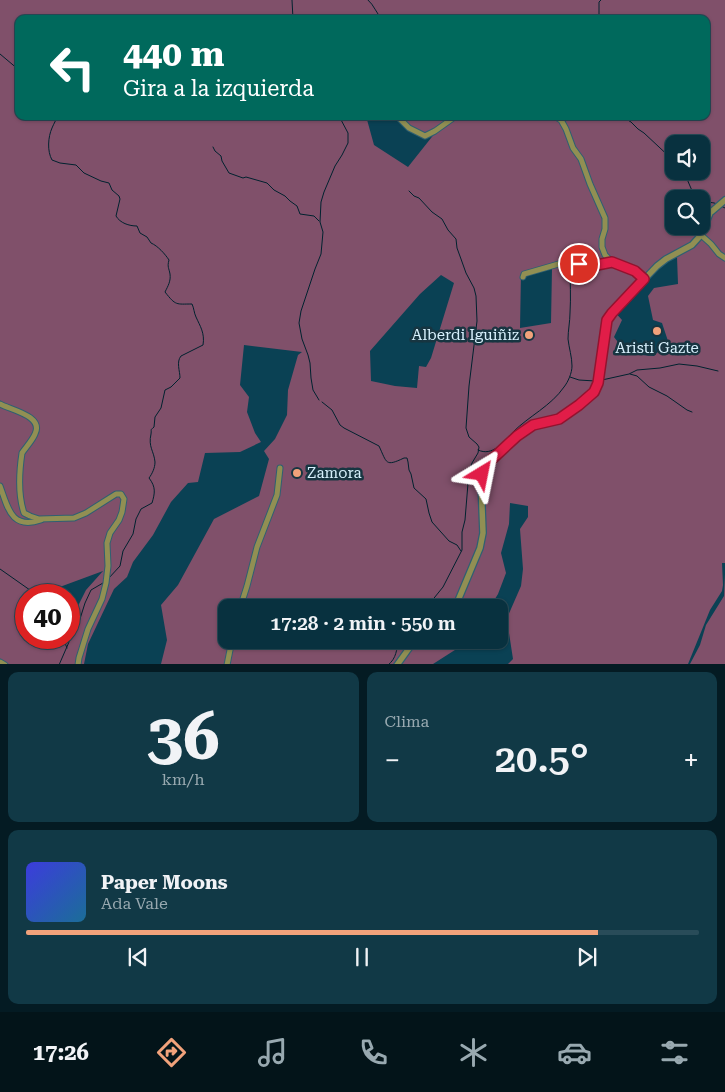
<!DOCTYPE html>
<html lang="es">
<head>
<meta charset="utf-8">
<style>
  :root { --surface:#08313f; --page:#113946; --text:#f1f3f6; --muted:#98a9b0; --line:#294c59; --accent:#f1a27b }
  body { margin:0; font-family:"Roboto Serif",serif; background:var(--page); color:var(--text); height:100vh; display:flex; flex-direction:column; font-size:19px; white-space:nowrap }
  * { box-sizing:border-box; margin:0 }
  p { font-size:16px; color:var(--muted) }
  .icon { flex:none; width:28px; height:28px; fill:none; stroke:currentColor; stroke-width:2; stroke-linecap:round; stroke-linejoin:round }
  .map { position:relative; height:664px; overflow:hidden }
  .drawer { display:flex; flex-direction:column; gap:8px; padding:8px; background:#041b23; flex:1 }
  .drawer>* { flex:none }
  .banner { position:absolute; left:15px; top:15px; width:695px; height:105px; border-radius:10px; box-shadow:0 1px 4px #0004,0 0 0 1px var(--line); background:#00695c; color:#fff; overflow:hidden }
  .buttons { position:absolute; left:665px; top:135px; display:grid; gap:10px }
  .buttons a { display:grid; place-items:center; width:45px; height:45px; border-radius:10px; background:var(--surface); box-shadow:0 1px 4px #0004,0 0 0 1px var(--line); font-size:25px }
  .speed { position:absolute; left:15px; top:584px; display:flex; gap:10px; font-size:25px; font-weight:700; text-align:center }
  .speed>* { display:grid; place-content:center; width:65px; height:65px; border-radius:50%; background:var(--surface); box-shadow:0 1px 4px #0004,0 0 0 1px var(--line); line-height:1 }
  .speed .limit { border:8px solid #d22; background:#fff; color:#111 }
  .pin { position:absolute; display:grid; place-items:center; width:42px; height:42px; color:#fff; margin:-21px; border:2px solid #fff; border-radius:50%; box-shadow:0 1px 5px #0007 }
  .me { position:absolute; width:55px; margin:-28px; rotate:35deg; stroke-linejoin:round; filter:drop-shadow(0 0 4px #0008) }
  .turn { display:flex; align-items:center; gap:18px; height:105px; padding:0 25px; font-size:22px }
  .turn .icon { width:65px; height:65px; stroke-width:2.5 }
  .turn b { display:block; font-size:35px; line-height:42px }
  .big { font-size:38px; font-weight:600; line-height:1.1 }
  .drawer .widget { flex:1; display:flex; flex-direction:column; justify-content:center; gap:8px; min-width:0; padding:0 18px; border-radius:10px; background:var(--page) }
  .drawer .dial { align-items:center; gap:0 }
  .dial b { font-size:65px; line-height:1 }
  .song { display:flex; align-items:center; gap:15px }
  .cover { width:60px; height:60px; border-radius:8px; background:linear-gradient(135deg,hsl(240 70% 55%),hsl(200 70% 35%)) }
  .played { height:5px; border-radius:2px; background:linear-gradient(90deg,var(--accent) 85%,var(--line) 85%) }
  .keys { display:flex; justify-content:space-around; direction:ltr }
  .heat { display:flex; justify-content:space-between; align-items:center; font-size:28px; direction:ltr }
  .drawer .tiles { flex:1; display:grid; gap:8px; grid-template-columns:1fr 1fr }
  .widget:last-child { grid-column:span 2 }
  .trip { position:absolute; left:218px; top:599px; width:290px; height:50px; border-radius:10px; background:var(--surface); box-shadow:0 1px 4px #0004,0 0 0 1px var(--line); font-weight:600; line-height:50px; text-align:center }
  .menu { display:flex; height:80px; justify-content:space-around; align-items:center; background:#031419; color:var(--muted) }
  .menu .icon { width:35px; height:35px }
  .menu .selected { color:var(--accent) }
  .menu b { font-size:22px; color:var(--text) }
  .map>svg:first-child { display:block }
</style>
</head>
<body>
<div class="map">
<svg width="725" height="665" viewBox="0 0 725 665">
  <rect width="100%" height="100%" fill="#0a4154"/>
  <g fill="#80506a" fill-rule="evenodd">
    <path d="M0,0H725V563H722L723,585L722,591L710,610L688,664H508L513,659L509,633L499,631V620L507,618L521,586L523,569L520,529L528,517V506L510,503L509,524L501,553L506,573L498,594L490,607L226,608V640H494L493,643L485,646L469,641L433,664H161L167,640L161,605L178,585L214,519L259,496L269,459L264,451L275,439L287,415L288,390L298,355L302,352L244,345L240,385L249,397L247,412L255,433L261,442L240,452L205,453L198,482L188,483L171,502L153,535L133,562L127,577L114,589L88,644L84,664L7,665L0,660ZM19,19H706V116H572L564,123L550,116H398L409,128L425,136L435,133L408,167L374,145L366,116H19ZM674,144H701V171H674ZM674,199H701V226H674ZM677,257L678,284L654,288L648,296L653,320L662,323L668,341L654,356L627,354L614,337L622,320L613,310L657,265ZM552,268L551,323L520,328L521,273ZM441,275L454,283L431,358L426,367L419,366L417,388L395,386L371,381L370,351L420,294ZM103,571L86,590L74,614L69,611V638H26V595H59L57,588Z"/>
    <polygon points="725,574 725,664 690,664 700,645 706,625 724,596"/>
  </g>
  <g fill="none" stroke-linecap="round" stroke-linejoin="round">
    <g stroke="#00222f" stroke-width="1">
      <polyline points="292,0 293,19"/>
      <path d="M368,0C374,5 376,13 382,19"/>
      <polyline points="599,19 599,2 601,0"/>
      <polyline points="0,54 19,70"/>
      <path d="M57,116C56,121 54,123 52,128C48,137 47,151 52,160L60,163L76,165L84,173L101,181L109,183L112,190L119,196L120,199L116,216C120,223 129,226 137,226L140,233L147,237L151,243C158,246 165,254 169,260C167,267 169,268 170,274C171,281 168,286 165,292C176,306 176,304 192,304C194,308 194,313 196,317C200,326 205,333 203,345L181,356C176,362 180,371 180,378L171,387L165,390L161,408L155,417L154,427C149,432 152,427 151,434C148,447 154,451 155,462C155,468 152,474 149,478C156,487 155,493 152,503L141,509L136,519L133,534L123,551L120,566L108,579"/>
      <polyline points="621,116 631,122 638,129 644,133 674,161"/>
      <polyline points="213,147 215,151 221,156 222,161 229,173 243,178 246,177 267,183 274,190 285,196 290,201 297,206 300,214 314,216 319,221"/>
      <polyline points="681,171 687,179 693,193 700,199"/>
      <polyline points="409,191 414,196 419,198 432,212 442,219 448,230 456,239 457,248 461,259 466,273 474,288 476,296 477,321 469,386 466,428 469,437 477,444 479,447 478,453 472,463 469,471 465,520 462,532 462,550 443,587 426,608"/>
      <path d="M701,200C706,204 711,201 717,204"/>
      <polyline points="721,206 725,208"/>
      <polyline points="630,374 637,376 649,387 667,396 687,410 692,412"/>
      <polyline points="570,377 579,380 595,381"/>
      <polyline points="602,380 629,374 637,370 660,368 679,364 697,366 718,371"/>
      <polyline points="319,400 313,390 311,378 310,363 308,355 302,339 299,323 301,311 315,269 321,254 323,232 320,222 321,202 324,192 335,166 342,155 348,143 348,133 339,116"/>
      <path d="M322,402L332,410L340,425L344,428L379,446C387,463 385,467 404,458H407L408,462L409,470L411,474L414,488L426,499L429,513L432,522L449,541L457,545L461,551"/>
      <path d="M478,450C493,457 503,442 513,432C529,416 551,406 564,387C568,382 572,373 572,366C572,357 569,348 568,339C568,331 570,321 570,313C571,297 570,282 570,267"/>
      <polyline points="0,569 37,595"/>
      <polyline points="63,638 67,648"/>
      <polyline points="59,665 69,642 70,635 79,622 85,603 91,590 103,583"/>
      <path d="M388,665C397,658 396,650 399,640"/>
    </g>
    <defs>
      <g id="minor">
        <polyline points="397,116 409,128 425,136 435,131 456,116"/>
        <polyline points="554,116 561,120 566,129 573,148 581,159 590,184 605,218 605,229 602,239 602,247 605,255 612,262 635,271 644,279"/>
        <polyline points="701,235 711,244 719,254 725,258"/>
        <polyline points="523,277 524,274 562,263 597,265 612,262"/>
        <path d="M0,404C11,410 44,416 35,434C32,441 26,447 22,453C19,473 18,495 24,513L30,516L39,519L74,518L86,513L116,494H121L124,499L122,512L119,520L110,533L107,543L108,566L106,583L102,599L88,629L79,658L78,665"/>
        <path d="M0,486C8,508 11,530 41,520"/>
        <polyline points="240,608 247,586 257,547 277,495 280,468"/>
        <polyline points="0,662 5,665"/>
        <polyline points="227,665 232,640"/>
      </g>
      <g id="tertiary">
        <polyline points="453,608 457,603 480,548 483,533 481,481 482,474 489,462 517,436 533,425 559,419 579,405 594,392 598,383 607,320 612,313 657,266 666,259 692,245 701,235 710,213 725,200"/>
        <polyline points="397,665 415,640"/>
      </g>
    </defs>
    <use href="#minor" stroke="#2f6072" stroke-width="7"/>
    <use href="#tertiary" stroke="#2f6072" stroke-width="8"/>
    <use href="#minor" stroke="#918f53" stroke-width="5"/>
    <use href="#tertiary" stroke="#918f53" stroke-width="5.5"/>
  </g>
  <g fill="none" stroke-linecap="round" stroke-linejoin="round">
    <defs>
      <polyline id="route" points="482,474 489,462 517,436 533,425 559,419 579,405 594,392 598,383 607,320 612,313 644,279 635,271 612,262 597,265 579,264"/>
    </defs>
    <use href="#route" stroke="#92132f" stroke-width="12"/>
    <use href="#route" stroke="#e11d48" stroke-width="9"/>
  </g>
  <g fill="#f1a27b" stroke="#173541" stroke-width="2">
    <circle cx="657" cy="331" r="5"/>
    <circle cx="529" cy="335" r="5"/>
    <circle cx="297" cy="473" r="5"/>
  </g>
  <g text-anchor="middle" stroke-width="5" stroke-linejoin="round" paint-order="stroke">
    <g font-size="15" fill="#d7f0fc" stroke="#173541" text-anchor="end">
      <text x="519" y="340">Alberdi Iguiñiz</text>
      <text x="657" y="353" text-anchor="middle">Aristi Gazte</text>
      <text x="307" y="478" text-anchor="start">Zamora</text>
    </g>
  </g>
</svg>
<div class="buttons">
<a><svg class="icon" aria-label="sound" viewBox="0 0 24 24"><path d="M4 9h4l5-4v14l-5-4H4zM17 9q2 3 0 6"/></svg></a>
<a><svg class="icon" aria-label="search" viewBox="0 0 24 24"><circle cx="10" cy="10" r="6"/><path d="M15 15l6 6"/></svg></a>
</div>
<div class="speed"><div class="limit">40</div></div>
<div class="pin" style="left:579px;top:264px;background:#d93025"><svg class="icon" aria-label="arrive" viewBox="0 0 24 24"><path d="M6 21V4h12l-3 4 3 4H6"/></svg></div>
<svg class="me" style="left:482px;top:474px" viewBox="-20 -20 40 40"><path d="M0-17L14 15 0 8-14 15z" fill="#e11d48" stroke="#fff" stroke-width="4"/></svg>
<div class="trip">17:28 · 2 min · 550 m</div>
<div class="banner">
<div class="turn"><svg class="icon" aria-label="left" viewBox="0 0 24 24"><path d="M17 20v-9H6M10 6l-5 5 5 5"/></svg><div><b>440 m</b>Gira a la izquierda</div></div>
</div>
</div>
<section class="drawer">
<div class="tiles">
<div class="widget dial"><b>36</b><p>km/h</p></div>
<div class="widget"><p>Clima</p>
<div class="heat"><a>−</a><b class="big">20.5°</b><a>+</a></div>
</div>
<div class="widget">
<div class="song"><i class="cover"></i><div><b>Paper Moons</b><p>Ada Vale</p></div></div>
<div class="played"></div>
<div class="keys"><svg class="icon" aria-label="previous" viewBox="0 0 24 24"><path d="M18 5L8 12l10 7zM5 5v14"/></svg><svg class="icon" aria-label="pause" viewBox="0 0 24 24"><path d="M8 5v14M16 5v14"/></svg><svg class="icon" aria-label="next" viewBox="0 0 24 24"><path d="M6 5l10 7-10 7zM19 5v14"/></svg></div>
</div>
</div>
</section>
<nav class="menu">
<b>17:26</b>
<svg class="icon selected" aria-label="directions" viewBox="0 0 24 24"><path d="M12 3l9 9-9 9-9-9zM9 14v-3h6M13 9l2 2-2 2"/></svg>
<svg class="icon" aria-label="music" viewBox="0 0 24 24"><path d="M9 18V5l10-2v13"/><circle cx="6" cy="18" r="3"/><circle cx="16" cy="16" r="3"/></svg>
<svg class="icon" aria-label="phone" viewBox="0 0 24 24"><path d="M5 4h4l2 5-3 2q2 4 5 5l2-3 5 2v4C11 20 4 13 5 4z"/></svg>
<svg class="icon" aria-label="climate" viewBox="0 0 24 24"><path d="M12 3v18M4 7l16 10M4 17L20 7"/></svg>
<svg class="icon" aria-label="car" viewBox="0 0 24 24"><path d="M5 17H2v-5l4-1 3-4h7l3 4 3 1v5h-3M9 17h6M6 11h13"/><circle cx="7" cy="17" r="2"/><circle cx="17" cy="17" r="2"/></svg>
<svg class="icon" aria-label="filters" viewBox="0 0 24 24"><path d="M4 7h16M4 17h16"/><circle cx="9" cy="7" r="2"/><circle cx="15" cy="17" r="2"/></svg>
</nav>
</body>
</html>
